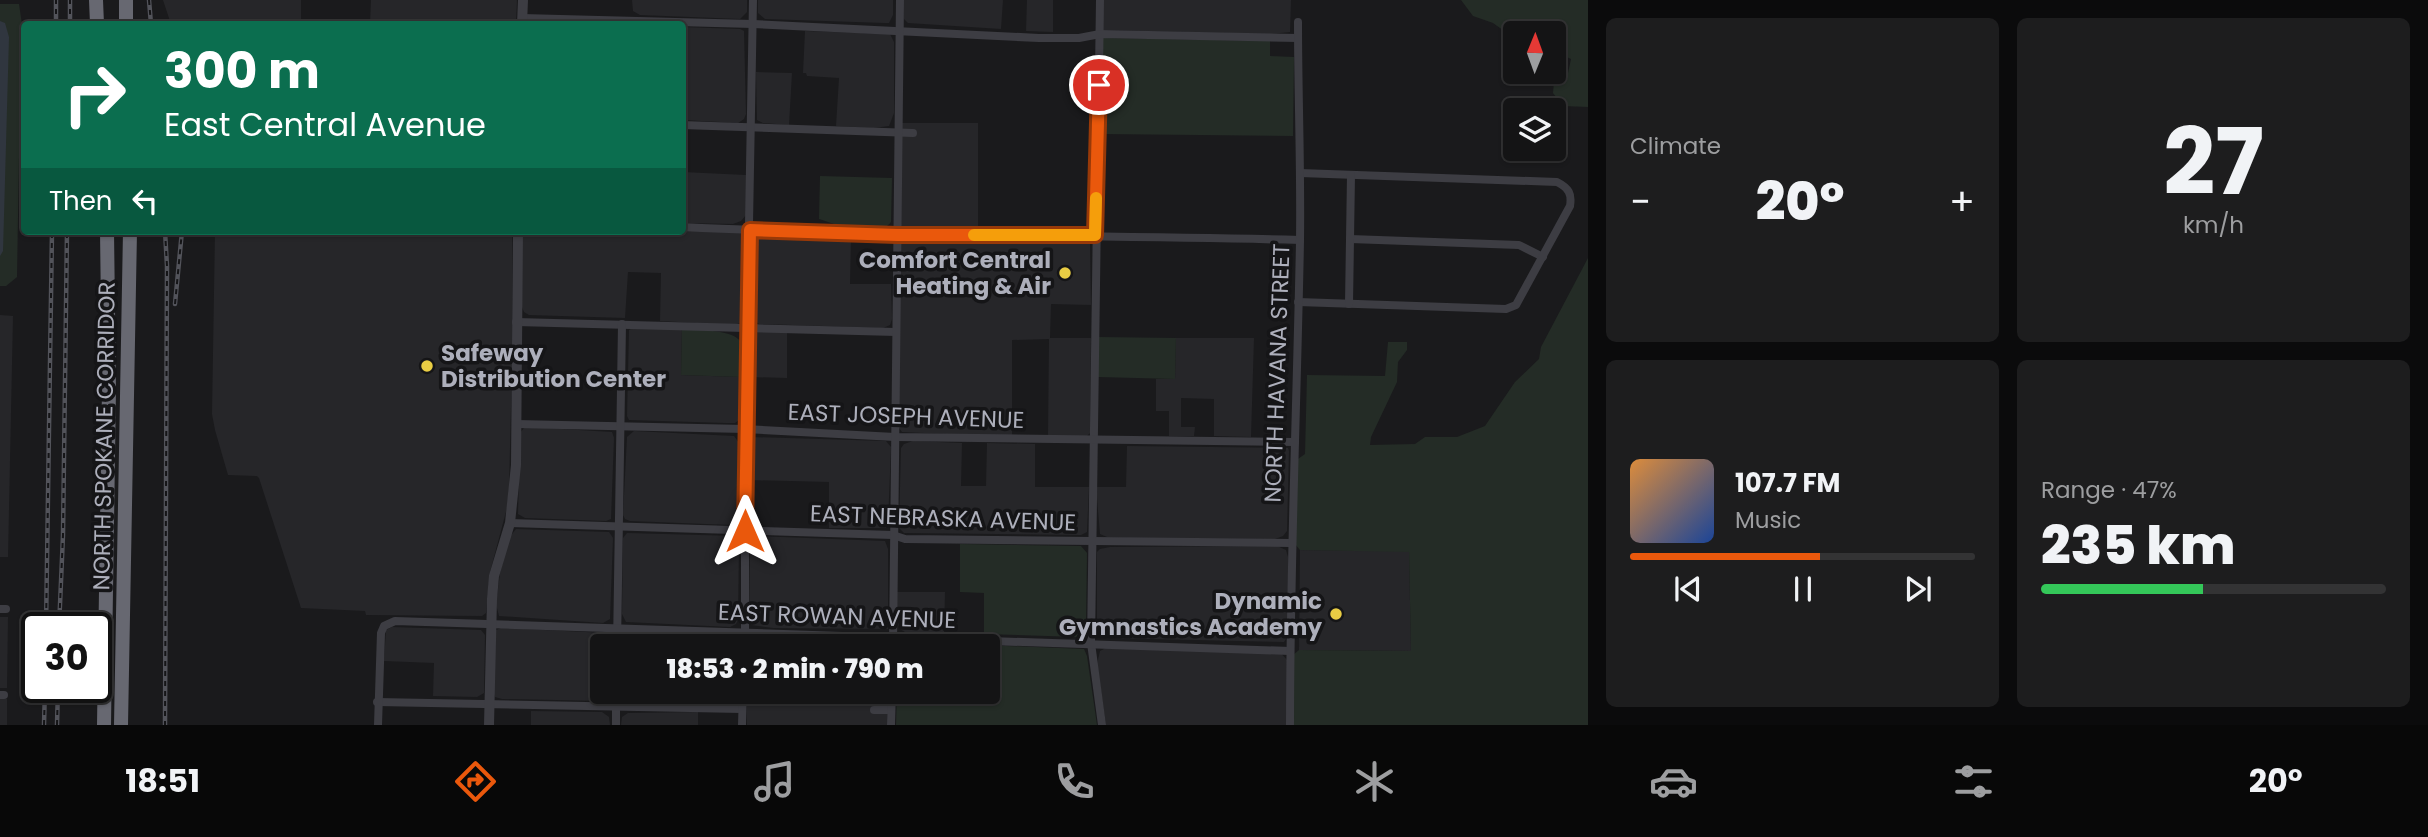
<!DOCTYPE html>
<html lang="en">
<head>
<meta charset="utf-8">
<style>
  :root { --surface:#141415; --page:#1d1d1e; --text:#f1f3f6; --muted:#9d9ea0; --line:#333334; --accent:#ea580c }
  body { margin:0; font-family:Poppins,sans-serif; background:var(--page); color:var(--text); height:100vh; display:flex; flex-direction:column; font-size:26px; white-space:nowrap }
  * { box-sizing:border-box; margin:0 }
  p { font-size:23px; color:var(--muted) }
  .icon { flex:none; width:38px; height:38px; fill:none; stroke:currentColor; stroke-width:2; stroke-linecap:round; stroke-linejoin:round }
  .map { position:relative; flex:1; overflow:hidden }
  .panel { display:flex; flex-direction:column; gap:18px; padding:18px; background:#0b0b0c; width:840px }
  .panel>* { flex:none }
  .guide { position:absolute; left:21px; top:21px; width:665px; height:214px; border-radius:7px; box-shadow:0 2px 5px #0004,0 0 0 2px var(--line); background:#0b6e4f; color:#fff; overflow:hidden }
  .needle { width:46px; rotate:1deg }
  .fabs { position:absolute; left:1503px; top:21px; display:grid; gap:14px }
  .fabs a { display:grid; place-items:center; width:63px; height:63px; border-radius:7px; background:var(--surface); box-shadow:0 2px 5px #0004,0 0 0 2px var(--line); font-size:35px }
  .speed { position:absolute; left:21px; top:612px; display:flex; gap:14px; font-size:35px; font-weight:700; text-align:center }
  .speed>* { display:grid; place-content:center; width:91px; height:91px; border-radius:50%; background:var(--surface); box-shadow:0 2px 5px #0004,0 0 0 2px var(--line); line-height:1 }
  .speed .limit { border:4px solid #111; border-radius:10px; background:#fff; color:#111 }
  .pin { position:absolute; display:grid; place-items:center; width:60px; height:60px; color:#fff; margin:-30px; border:4px solid #fff; border-radius:50%; box-shadow:0 2px 7px #0007 }
  .me { position:absolute; width:77px; margin:-38px; rotate:0deg; stroke-linejoin:round; filter:drop-shadow(0 0 5px #0008) }
  .turn { display:flex; align-items:center; gap:24px; height:147px; padding:0 28px; font-size:32px }
  .turn .icon { width:91px; height:91px; stroke-width:2.5 }
  .turn b { display:block; font-size:49px; line-height:60px }
  .then { display:flex; align-items:center; height:66px; padding:0 28px; background:#0003; gap:14px; font-size:26px }
  .big { font-size:52px; font-weight:800; line-height:1.1 }
  .panel .card { flex:1; display:flex; flex-direction:column; justify-content:center; gap:10px; min-width:0; padding:0 24px; border-radius:10px; background:var(--page) }
  .panel .dial { align-items:center; gap:0 }
  .dial b { font-size:91px; line-height:1 }
  .song { display:flex; align-items:center; gap:21px }
  .cover { width:84px; height:84px; border-radius:10px; background:linear-gradient(135deg,hsl(30 70% 55%),hsl(220 70% 35%)) }
  .played { height:7px; border-radius:4px; background:linear-gradient(90deg,var(--accent) 55%,var(--line) 55%) }
  .keys { display:flex; justify-content:space-around; direction:ltr }
  .heat { display:flex; justify-content:space-between; align-items:center; font-size:38px; direction:ltr }
  .charge { height:10px; border-radius:5px; background:linear-gradient(90deg,#34c759 47%,var(--line) 0) }
  .panel .tiles { flex:1; display:grid; gap:18px; grid-template-columns:repeat(2,1fr) }
  .trip { position:absolute; left:590px; top:634px; width:410px; height:70px; border-radius:7px; background:var(--surface); box-shadow:0 2px 5px #0004,0 0 0 2px var(--line); font-weight:800; line-height:70px; text-align:center }
  .menu { display:flex; height:112px; justify-content:space-around; align-items:center; background:#080808; color:var(--muted) }
  .menu .icon { width:49px; height:49px }
  .menu .active { color:var(--accent) }
  .menu b { font-size:32px; color:var(--text) }
  main { display:flex; flex:1; min-height:0 }
  .map>svg:first-child { display:block }
</style>
</head>
<body>
<main>
<div class="map">
<svg width="1588" height="725" viewBox="0 0 1588 725">
  <rect width="100%" height="100%" fill="#1a1a1c"/>
  <g fill="#262629">
    <polygon points="163,0 301,0 301,24 171,24"/>
    <polygon points="371,0 517,0 516,24 370,24"/>
    <polygon points="632,0 747,0 747,12 740,19 640,15 633,11"/>
    <polygon points="758,0 893,0 893,15 889,23 885,23 765,19 758,13"/>
    <polygon points="904,0 1003,0 1001,29 908,23 904,19"/>
    <polygon points="1027,0 1053,0 1053,32 1026,31"/>
    <polygon points="1103,0 1291,0 1290,32 1271,34 1103,30"/>
    <polygon points="683,27 740,29 744,31 746,114 744,119 738,123 683,120"/>
    <polygon points="805,31 890,34 894,42 894,113 889,126 874,128 836,126 839,78 807,76 806,73 803,73"/>
    <polygon points="756,72 792,73 789,125 763,123 757,120"/>
    <polygon points="902,123 978,123 978,231 904,231 901,229"/>
    <polygon points="683,172 746,175 746,215 741,221 733,224 683,223"/>
    <polygon points="683,230 742,232 744,235 744,315 740,323 733,325 660,321 661,273 628,272 625,318 529,315 524,312 522,307 522,238 526,231"/>
    <polygon points="215,231 512,231 512,367 509,488 507,508 490,572 486,613 482,616 366,615 365,611 301,608 259,478 257,476 228,475 215,430 212,414"/>
    <polygon points="757,233 851,236 850,284 891,284 892,319 890,325 883,328 759,324 755,321 752,317 754,236"/>
    <polygon points="905,238 1083,239 1090,244 1091,305 1051,304 1050,338 1091,338 1090,433 1087,436 1048,436 1049,339 1012,340 1012,437 902,432 899,428 899,242"/>
    <polygon points="0,315 13,316 8,557 0,557"/>
    <polygon points="631,329 682,329 681,375 741,377 739,420 735,423 726,423 629,420 627,416 629,330"/>
    <polygon points="754,330 787,331 787,378 750,377 751,334"/>
    <polygon points="1176,338 1254,338 1251,437 1214,436 1214,399 1181,398 1181,427 1195,427 1194,436 1169,436 1169,411 1156,411 1156,379 1175,379"/>
    <polygon points="529,427 612,432 614,438 611,519 606,521 525,518 518,514 520,433 524,428"/>
    <polygon points="634,431 734,436 739,443 739,519 737,523 731,525 630,521 625,519 623,515 627,437"/>
    <polygon points="751,437 886,441 891,447 888,524 886,528 829,528 829,482 749,480"/>
    <polygon points="913,441 962,443 961,486 986,486 987,443 1035,444 1035,487 1089,487 1087,532 1081,535 904,533 899,528 901,448 904,444"/>
    <polygon points="1127,446 1288,448 1289,451 1287,531 1283,536 1275,539 1128,538 1107,537 1100,534 1096,487 1126,487"/>
    <polygon points="516,529 609,532 613,538 610,619 603,623 499,616 496,604 500,573 508,539"/>
    <polygon points="627,533 737,536 739,545 738,620 736,624 730,627 626,622 622,614 623,538"/>
    <polygon points="755,536 885,541 888,549 888,629 773,628 751,625 749,620 750,543 750,538"/>
    <polygon points="1277,546 1286,550 1288,557 1288,636 1284,642 1105,638 1097,633 1097,552 1100,549 1110,547"/>
    <polygon points="1300,550 1409,551 1411,651 1299,650"/>
    <polygon points="896,592 945,592 944,633 905,632 900,629 897,622"/>
    <polygon points="0,617 8,617 7,688 0,688"/>
    <polygon points="392,627 481,630 485,635 484,693 477,697 433,696 434,663 384,661 386,630"/>
    <polygon points="501,628 607,633 611,639 611,646 602,646 602,691 610,691 609,698 603,701 502,699 495,697 493,691 496,630"/>
    <polygon points="628,634 702,636 702,646 622,646 622,639"/>
    <polygon points="754,637 882,639 888,646 748,646 750,639"/>
    <polygon points="1106,648 1281,653 1287,660 1286,725 1106,725 1097,664 1100,651"/>
    <polygon points="622,691 671,691 671,702 628,702 623,699"/>
    <rect x="747" y="691" width="140" height="34"/>
    <polygon points="0,698 7,699 7,725 0,725"/>
    <polygon points="531,711 602,712 609,717 610,725 531,725"/>
    <polygon points="698,712 698,725 621,725 622,717 628,713"/>
  </g>
  <g fill="#242c26">
    <polygon points="1461,0 1588,0 1588,107 1563,106 1553,93 1554,81 1568,73 1571,59 1554,51 1554,33 1515,35 1507,33 1493,23 1473,16"/>
    <polygon points="0,4 19,4 24,38 24,53 20,98 17,277 6,286 0,286"/>
    <polygon points="1103,38 1270,41 1270,56 1294,57 1293,136 1100,134 1101,41"/>
    <path d="M820,176L892,178L891,222C878,240 837,225 819,219Z"/>
    <polygon points="1588,258 1588,725 1293,725 1293,655 1299,650 1411,651 1409,552 1300,550 1295,544 1295,461 1305,454 1307,375 1385,376 1388,342 1407,342 1407,350 1398,362 1397,382 1371,437 1370,445 1415,444 1425,437 1457,437 1485,426 1515,382 1539,359 1541,347"/>
    <path d="M682,329C695,330 736,329 741,343C744,352 741,367 741,377L681,375Z"/>
    <polygon points="1098,337 1176,338 1175,379 1098,377"/>
    <polygon points="960,544 1081,546 1087,553 1086,627 1084,634 1078,637 984,634 984,593 960,592"/>
    <polygon points="905,642 1084,649 1087,656 1097,725 896,725 897,691 987,691 987,646 900,646"/>
  </g>
  <polygon fill="#30363f" points="0,21 5,23 9,37 3,251 0,256"/>
  <g fill="none" stroke-linecap="round" stroke-linejoin="round">
    <g stroke="#3d3d43" stroke-width="8">
      <polyline points="1100,0 1091,643 1102,725"/>
      <polyline points="522,18 753,24 1039,38 1079,38 1100,34 1298,38"/>
      <polyline points="682,125 913,133"/>
      <path d="M682,227C888,237 1094,235 1300,240"/>
      <polyline points="1350,239 1519,245 1543,257"/>
      <path d="M1298,302L1506,309L1516,305L1570,206C1572,194 1569,188 1557,182L1300,173"/>
      <polyline points="1349,304 1351,175"/>
      <polyline points="516,322 896,332"/>
      <polyline points="516,424 745,429 895,437 1295,442"/>
      <polyline points="510,523 893,535 905,539 1291,543"/>
      <polyline points="0,609 6,609"/>
      <polyline points="617,646 622,324"/>
      <polyline points="745,646 745,448 753,0"/>
      <polyline points="893,646 900,0"/>
      <polyline points="0,695 4,695"/>
      <polyline points="377,702 742,709"/>
      <polyline points="874,710 891,710"/>
      <polyline points="378,725 381,633 384,626 395,621 1290,651"/>
      <polyline points="616,725 616,691"/>
      <polyline points="742,725 743,691"/>
      <polyline points="891,725 892,691"/>
      <path d="M1290,725C1290,563 1297,402 1300,241C1301,168 1298,95 1298,22"/>
    </g>
    <g stroke="#3d3d43" stroke-width="10">
      <polyline points="522,24 523,0"/>
      <polyline points="489,725 492,599 494,576 510,523 516,465 518,231"/>
    </g>
    <g stroke="#676871" stroke-width="14">
      <polyline points="96,0 97,24"/>
      <polyline points="126,0 126,24"/>
      <polyline points="104,725 109,389 107,231"/>
      <polyline points="121,725 130,231"/>
    </g>
    <defs>
      <g id="rail">
        <polyline points="149,0 151,24"/>
        <polyline points="56,24 56,0"/>
        <polyline points="70,24 70,0"/>
        <polyline points="165,231 167,266 165,725"/>
        <polyline points="175,304 182,231"/>
        <polyline points="46,628 52,231"/>
        <polyline points="59,628 63,535 67,231"/>
        <polyline points="44,725 45,688"/>
        <polyline points="57,725 58,688"/>
      </g>
    </defs>
    <use href="#rail" stroke="#52535a" stroke-width="4.5"/>
    <use href="#rail" stroke="#151517" stroke-width="2" stroke-dasharray="5" stroke-linecap="butt"/>
  </g>
  <g fill="none" stroke-linecap="round" stroke-linejoin="round">
    <defs>
      <polyline id="route" points="745,531 750,230 897,235 1095,235 1099,85"/>
    </defs>
    <use href="#route" stroke="#983908" stroke-width="18"/>
    <use href="#route" stroke="#ea580c" stroke-width="12"/>
    <polyline stroke="#f59e0b" stroke-width="12" points="974,235 1095,235 1096,198"/>
  </g>
  <g fill="#e9cd44" stroke="#151517" stroke-width="2.5">
    <circle cx="1065" cy="273" r="7"/>
    <circle cx="427" cy="366" r="7"/>
    <circle cx="1336" cy="614" r="7"/>
  </g>
  <g text-anchor="middle" stroke-width="7" stroke-linejoin="round" paint-order="stroke">
    <g font-size="23" font-weight="bold" fill="#adafbb" stroke="#151517" text-anchor="end">
      <text x="1051" y="268">Comfort Central<tspan x="1051" dy="26">Heating &amp; Air</tspan></text>
      <text x="441" y="361" text-anchor="start">Safeway<tspan x="441" dy="26">Distribution Center</tspan></text>
      <text x="1322" y="609">Dynamic<tspan x="1322" dy="26">Gymnastics Academy</tspan></text>
    </g>
    <g font-size="23" fill="#adafbb" stroke="#151517">
      <text transform="translate(1277 373) rotate(-88)" y="8">NORTH HAVANA STREET</text>
      <text transform="translate(906 416) rotate(2)" y="8">EAST JOSEPH AVENUE</text>
      <text transform="translate(104 436) rotate(-89)" y="8">NORTH SPOKANE CORRIDOR</text>
      <text transform="translate(943 518) rotate(2)" y="8">EAST NEBRASKA AVENUE</text>
      <text transform="translate(837 616) rotate(2)" y="8">EAST ROWAN AVENUE</text>
    </g>
  </g>
</svg>
<div class="fabs">
<a><svg class="needle" viewBox="-14 -14 28 28"><path d="M0-13l5 13h-10z" fill="#e53935"/><path d="M0 13l5-13h-10z" fill="#9d9ea0"/></svg></a>
<a><svg class="icon" aria-label="layers" viewBox="0 0 24 24"><path d="M12 4l9 5-9 5-9-5zM3 14l9 5 9-5"/></svg></a>
</div>
<div class="speed"><div class="limit">30</div></div>
<div class="pin" style="left:1099px;top:85px;background:#d93025"><svg class="icon" aria-label="arrive" viewBox="0 0 24 24"><path d="M6 21V4h12l-3 4 3 4H6"/></svg></div>
<svg class="me" style="left:745px;top:531px" viewBox="-20 -20 40 40"><path d="M0-17L14 15 0 8-14 15z" fill="#ea580c" stroke="#fff" stroke-width="4"/></svg>
<div class="trip">18:53 · 2 min · 790 m</div>
<div class="guide">
<div class="turn"><svg class="icon" aria-label="right" viewBox="0 0 24 24"><path d="M7 20v-9h11M14 6l5 5-5 5"/></svg><div><b>300 m</b>East Central Avenue</div></div>
<div class="then">Then<svg class="icon" aria-label="left" viewBox="0 0 24 24"><path d="M17 20v-9H6M10 6l-5 5 5 5"/></svg></div>
</div>
</div>
<section class="panel">
<div class="tiles">
<div class="card"><p>Climate</p>
<div class="heat"><a>−</a><b class="big">20°</b><a>+</a></div>
</div>
<div class="card dial"><b>27</b><p>km/h</p></div>
<div class="card">
<div class="song"><i class="cover"></i><div><b>107.7 FM</b><p>Music</p></div></div>
<div class="played"></div>
<div class="keys"><svg class="icon" aria-label="previous" viewBox="0 0 24 24"><path d="M18 5L8 12l10 7zM5 5v14"/></svg><svg class="icon" aria-label="pause" viewBox="0 0 24 24"><path d="M8 5v14M16 5v14"/></svg><svg class="icon" aria-label="next" viewBox="0 0 24 24"><path d="M6 5l10 7-10 7zM19 5v14"/></svg></div>
</div>
<div class="card"><p>Range · 47%</p><b class="big">235 km</b><div class="charge"></div></div>
</div>
</section>
</main>
<nav class="menu">
<b>18:51</b>
<svg class="icon active" aria-label="directions" viewBox="0 0 24 24"><path d="M12 3l9 9-9 9-9-9zM9 14v-3h6M13 9l2 2-2 2"/></svg>
<svg class="icon" aria-label="music" viewBox="0 0 24 24"><path d="M9 18V5l10-2v13"/><circle cx="6" cy="18" r="3"/><circle cx="16" cy="16" r="3"/></svg>
<svg class="icon" aria-label="phone" viewBox="0 0 24 24"><path d="M5 4h4l2 5-3 2q2 4 5 5l2-3 5 2v4C11 20 4 13 5 4z"/></svg>
<svg class="icon" aria-label="climate" viewBox="0 0 24 24"><path d="M12 3v18M4 7l16 10M4 17L20 7"/></svg>
<svg class="icon" aria-label="car" viewBox="0 0 24 24"><path d="M5 17H2v-5l4-1 3-4h7l3 4 3 1v5h-3M9 17h6M6 11h13"/><circle cx="7" cy="17" r="2"/><circle cx="17" cy="17" r="2"/></svg>
<svg class="icon" aria-label="filters" viewBox="0 0 24 24"><path d="M4 7h16M4 17h16"/><circle cx="9" cy="7" r="2"/><circle cx="15" cy="17" r="2"/></svg>
<b>20°</b>
</nav>
</body>
</html>
